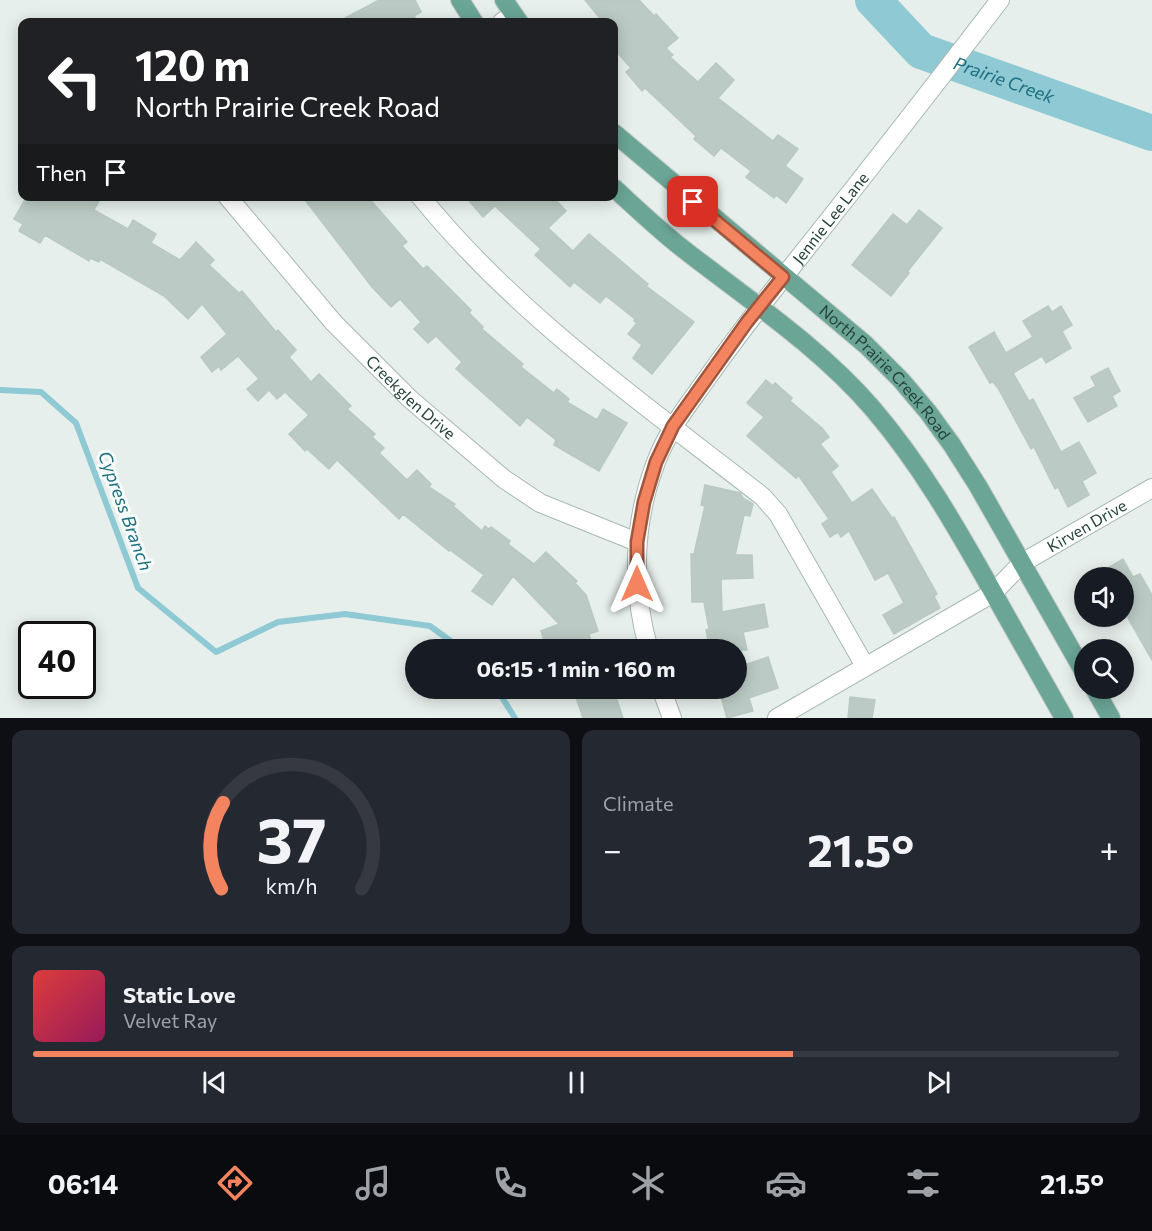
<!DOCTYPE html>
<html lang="en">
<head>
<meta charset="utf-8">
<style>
  :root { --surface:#171b24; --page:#242831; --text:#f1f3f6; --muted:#9ea1a6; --line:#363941; --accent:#f4845f }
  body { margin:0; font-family:Commissioner,sans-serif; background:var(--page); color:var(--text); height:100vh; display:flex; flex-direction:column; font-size:22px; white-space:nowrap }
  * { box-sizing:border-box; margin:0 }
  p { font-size:20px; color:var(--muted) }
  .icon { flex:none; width:33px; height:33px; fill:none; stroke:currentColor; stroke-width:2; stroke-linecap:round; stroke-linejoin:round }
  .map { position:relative; height:718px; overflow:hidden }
  .panel { display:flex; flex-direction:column; gap:12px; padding:12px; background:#0d0f14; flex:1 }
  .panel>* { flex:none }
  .guide { position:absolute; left:18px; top:18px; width:600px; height:183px; border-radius:12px; box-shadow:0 3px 15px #0003; background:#202124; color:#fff; overflow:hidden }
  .tools { position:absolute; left:1074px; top:567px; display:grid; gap:12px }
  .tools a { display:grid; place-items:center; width:60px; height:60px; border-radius:50%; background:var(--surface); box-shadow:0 3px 15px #0003; font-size:30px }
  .speed { position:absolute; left:18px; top:621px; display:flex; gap:12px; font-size:30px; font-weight:700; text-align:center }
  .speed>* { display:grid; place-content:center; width:78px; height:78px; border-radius:50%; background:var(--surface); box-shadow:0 3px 15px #0003; line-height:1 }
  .speed .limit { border:3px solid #111; border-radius:9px; background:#fff; color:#111 }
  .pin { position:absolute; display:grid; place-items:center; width:51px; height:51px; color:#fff; margin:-26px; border-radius:12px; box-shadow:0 3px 9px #0006 }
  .me { position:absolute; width:66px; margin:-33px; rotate:0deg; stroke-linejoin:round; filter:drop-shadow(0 0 4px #0008) }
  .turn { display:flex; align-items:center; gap:21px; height:126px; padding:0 18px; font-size:27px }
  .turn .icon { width:78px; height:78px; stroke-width:2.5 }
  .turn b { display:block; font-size:42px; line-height:51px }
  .then { display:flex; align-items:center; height:57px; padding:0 18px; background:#0003; gap:12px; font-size:22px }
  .big { font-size:45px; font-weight:700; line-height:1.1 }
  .panel .card { flex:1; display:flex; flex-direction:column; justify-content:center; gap:9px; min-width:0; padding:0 21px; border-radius:12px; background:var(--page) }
  .panel .dial { align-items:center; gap:0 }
  .dial svg { height:156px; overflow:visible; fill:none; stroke:var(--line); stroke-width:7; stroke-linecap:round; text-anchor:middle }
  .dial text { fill:var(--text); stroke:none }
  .song { display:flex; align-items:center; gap:18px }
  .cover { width:72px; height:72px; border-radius:9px; background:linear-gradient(135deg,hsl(0 70% 55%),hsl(330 70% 35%)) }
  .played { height:6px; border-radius:3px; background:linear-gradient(90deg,var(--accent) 70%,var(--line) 70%) }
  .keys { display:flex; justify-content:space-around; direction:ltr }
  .heat { display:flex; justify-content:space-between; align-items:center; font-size:33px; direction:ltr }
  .panel .tiles { flex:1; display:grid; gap:12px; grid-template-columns:1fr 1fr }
  .card:last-child { grid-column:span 2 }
  .trip { position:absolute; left:405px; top:639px; width:342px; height:60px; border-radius:30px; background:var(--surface); box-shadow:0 3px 15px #0003; font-weight:700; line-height:60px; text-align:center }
  .tabs { display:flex; height:96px; justify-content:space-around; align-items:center; background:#090b0e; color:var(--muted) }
  .tabs .icon { width:42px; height:42px }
  .tabs .current { color:var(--accent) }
  .tabs b { font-size:27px; color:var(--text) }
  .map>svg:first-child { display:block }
</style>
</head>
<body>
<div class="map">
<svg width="1152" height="718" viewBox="0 0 1152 718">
  <rect width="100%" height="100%" fill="#e6efeb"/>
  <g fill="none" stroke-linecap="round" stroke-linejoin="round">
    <g stroke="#8ec9d4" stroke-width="6">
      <polyline points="0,390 41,392 76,423 138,588 216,652 278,622 345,614 430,626 463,650"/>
      <polyline points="496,688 515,718"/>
    </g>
    <path stroke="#8ec9d4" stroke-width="36" id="s1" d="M873,0L921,51L1152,133"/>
  </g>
  <g fill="#bbcac4" stroke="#b8c9c2" stroke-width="1.5">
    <polygon points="379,0 415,0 421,12 414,16 418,22 338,22"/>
    <polygon points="585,0 639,0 654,16 656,14 678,38 666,48 673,55 670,57 698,82 716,63 734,80 718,98 773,141 778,135 798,149 785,166 803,179 786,203 776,195 774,198 746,177 751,171 721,148 714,156 694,139 696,136 645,88 642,91 626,72 631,68 614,49 614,22 603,22"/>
    <polygon points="27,196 102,196 94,210 128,229 133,220 156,234 151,243 180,260 196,242 214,260 209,265 239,293 242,291 276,332 278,330 296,350 289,357 311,382 319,374 351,406 347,409 375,434 372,437 384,448 379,453 407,480 417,470 431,484 429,487 455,504 453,506 482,531 485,526 489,529 491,527 510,541 508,544 534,564 546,552 577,581 575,583 586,595 598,631 589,634 594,650 547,650 541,631 559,624 513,576 492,605 472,591 484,575 450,550 449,551 403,514 399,519 337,460 329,469 307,449 305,451 289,434 309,415 285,392 277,399 269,390 258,401 247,389 259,379 238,356 221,370 219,366 212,372 201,357 227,334 202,304 188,319 164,296 100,259 99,262 90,258 89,261 45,235 40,243 19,231 23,224 14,219"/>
    <polygon points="302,196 367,196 407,242 402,246 423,269 427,266 471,310 469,313 483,327 482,329 523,364 521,367 554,393 557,389 569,399 567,402 597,420 603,409 627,423 599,471 554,445 556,440 527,417 520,426 456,369 462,362 436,336 428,343 414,329 421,322 400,299 391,307 372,287"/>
    <polygon points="465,196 552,196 566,211 548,228 573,251 589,234 648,284 646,286 694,322 652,374 633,358 642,345 628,334 637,323 634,321 635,319 606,296 600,303 574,282 570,287 535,255 541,249 495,206 483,217"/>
    <polygon points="919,210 942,228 907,272 909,273 891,296 852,265 893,214 907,225"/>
    <polygon points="1048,306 1052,312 1061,306 1072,325 1062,331 1071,348 1046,363 1042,356 1013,373 1029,401 1033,399 1061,452 1079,442 1096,473 1082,481 1089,495 1068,507 1058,487 1055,489 1034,447 1031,449 998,388 993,382 990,383 969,347 994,332 1006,353 1033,337 1023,321"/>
    <polygon points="1108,368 1120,391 1112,396 1117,406 1088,422 1074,398 1096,386 1091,377"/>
    <polygon points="766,380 773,386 775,383 792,398 790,401 822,428 829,437 820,444 838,466 831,472 852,503 872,489 892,518 894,517 937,594 934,596 940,608 894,634 883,615 904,603 888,573 875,580 849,531 841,537 838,532 830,537 822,524 829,519 799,476 796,478 747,436 764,417 747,403"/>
    <polygon points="705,485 740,493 743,498 753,504 750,516 744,515 735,555 752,555 753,578 721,579 722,612 764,604 768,627 743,632 747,650 710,650 706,630 709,629 704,602 692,602 691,554 694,554 705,506 701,505"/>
    <polygon points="1123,559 1133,577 1140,574 1152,595 1152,660 1124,611 1124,582 1133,578 1091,578"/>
    <polygon points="768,657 778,688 749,698 753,711 727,718 721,697 726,695 724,688 736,688 736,668"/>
    <polygon points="573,688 613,688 623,718 583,718"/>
    <polygon points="850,697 875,700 872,718 848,718"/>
  </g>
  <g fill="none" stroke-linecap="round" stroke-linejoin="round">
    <defs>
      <g id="minor">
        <polyline points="502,22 513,15"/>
        <path id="s2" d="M227,196L334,323L410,399L504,479L540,503L637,542"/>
        <path d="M420,196C517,316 643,403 763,497L778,514L865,666"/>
        <path id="s3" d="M649,650C631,588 633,522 656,462C668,430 688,405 708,377C734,340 762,304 790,269C861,180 931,90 1000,0"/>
        <polyline points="661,688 672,718"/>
        <path id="s4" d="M777,718L993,593L1022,563L1152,488"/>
      </g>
      <g id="major">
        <polyline points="460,0 474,22"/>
        <polyline points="504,0 519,22"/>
        <path id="s5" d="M614,133L866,345L901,380L928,412L952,445L978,486L1084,672"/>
        <path d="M614,188C636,208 658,229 682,248C747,299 819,346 873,409C920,464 955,525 990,587C1015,631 1040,675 1064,718"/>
        <polyline points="1094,688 1111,718"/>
      </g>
    </defs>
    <use href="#minor" stroke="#a8b8b2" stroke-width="20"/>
    <use href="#major" stroke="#c2cac8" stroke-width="20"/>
    <use href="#minor" stroke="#fff" stroke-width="18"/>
    <use href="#major" stroke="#6aa596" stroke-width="18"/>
  </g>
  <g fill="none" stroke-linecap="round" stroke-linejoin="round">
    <defs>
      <polyline id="route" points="637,584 637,542 644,502 656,462 673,426 747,322 783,277 693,202"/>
    </defs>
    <use href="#route" stroke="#9f563e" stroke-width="15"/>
    <use href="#route" stroke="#f4845f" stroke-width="10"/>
  </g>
  <g text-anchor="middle" stroke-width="6" stroke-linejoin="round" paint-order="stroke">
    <g font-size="16" fill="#24423a" stroke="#f7fbf9">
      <text dy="6" stroke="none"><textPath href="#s3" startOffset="492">Jennie Lee Lane</textPath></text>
      <text dy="6" stroke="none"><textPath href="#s5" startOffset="362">North Prairie Creek Road</textPath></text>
      <text dy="6" stroke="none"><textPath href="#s2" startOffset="273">Creekglen Drive</textPath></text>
      <text dy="6" stroke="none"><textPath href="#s4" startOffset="366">Kirven Drive</textPath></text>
    </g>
    <g font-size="18" font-style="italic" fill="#1c6f80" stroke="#f7fbf9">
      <text dy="6" stroke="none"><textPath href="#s1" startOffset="158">Prairie Creek</textPath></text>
      <text transform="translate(125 511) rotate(70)" y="6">Cypress Branch</text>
    </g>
  </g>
</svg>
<div class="tools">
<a><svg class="icon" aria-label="sound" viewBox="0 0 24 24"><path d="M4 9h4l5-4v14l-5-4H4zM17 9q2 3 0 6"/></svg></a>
<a><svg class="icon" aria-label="search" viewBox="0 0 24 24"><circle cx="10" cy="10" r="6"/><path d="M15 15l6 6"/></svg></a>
</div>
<div class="speed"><div class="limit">40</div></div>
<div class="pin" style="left:693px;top:202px;background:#d93025"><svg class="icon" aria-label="arrive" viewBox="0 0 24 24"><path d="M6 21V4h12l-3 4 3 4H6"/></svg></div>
<svg class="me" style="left:637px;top:584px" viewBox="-20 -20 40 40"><path d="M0-17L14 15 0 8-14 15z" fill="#f4845f" stroke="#fff" stroke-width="4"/></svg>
<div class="trip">06:15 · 1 min · 160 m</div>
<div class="guide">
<div class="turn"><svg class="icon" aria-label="left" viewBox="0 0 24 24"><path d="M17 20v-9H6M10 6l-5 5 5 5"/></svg><div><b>120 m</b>North Prairie Creek Road</div></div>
<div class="then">Then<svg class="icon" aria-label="arrive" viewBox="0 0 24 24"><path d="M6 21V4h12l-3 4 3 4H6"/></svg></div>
</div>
</div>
<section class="panel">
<div class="tiles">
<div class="card dial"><svg viewBox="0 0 100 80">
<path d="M14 69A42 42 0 1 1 86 69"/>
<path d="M14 69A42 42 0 0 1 15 25" stroke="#f4845f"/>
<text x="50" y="56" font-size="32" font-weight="700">37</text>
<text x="50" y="72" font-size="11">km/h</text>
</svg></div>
<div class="card"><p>Climate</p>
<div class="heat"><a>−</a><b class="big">21.5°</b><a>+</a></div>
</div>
<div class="card">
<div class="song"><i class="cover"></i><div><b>Static Love</b><p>Velvet Ray</p></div></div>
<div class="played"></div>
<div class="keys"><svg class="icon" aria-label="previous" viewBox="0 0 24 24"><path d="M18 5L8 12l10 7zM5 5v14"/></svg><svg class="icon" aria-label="pause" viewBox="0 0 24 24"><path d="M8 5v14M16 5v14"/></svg><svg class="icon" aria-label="next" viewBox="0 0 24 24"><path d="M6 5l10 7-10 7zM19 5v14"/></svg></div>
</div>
</div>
</section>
<nav class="tabs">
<b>06:14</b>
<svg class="icon current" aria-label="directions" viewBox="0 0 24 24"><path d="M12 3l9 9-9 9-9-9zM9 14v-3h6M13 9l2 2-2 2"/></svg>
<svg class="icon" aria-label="music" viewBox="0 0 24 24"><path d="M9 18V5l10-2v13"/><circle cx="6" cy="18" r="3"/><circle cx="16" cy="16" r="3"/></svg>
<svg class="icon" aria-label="phone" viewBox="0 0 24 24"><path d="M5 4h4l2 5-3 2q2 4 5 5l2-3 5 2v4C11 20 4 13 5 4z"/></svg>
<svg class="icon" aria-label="climate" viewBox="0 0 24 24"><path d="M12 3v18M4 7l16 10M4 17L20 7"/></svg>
<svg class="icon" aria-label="car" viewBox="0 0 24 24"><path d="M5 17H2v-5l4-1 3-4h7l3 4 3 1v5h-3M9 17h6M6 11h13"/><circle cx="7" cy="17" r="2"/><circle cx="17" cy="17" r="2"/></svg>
<svg class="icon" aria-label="filters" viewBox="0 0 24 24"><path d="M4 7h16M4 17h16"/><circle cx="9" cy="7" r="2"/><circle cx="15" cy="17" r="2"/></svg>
<b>21.5°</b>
</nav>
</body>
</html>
